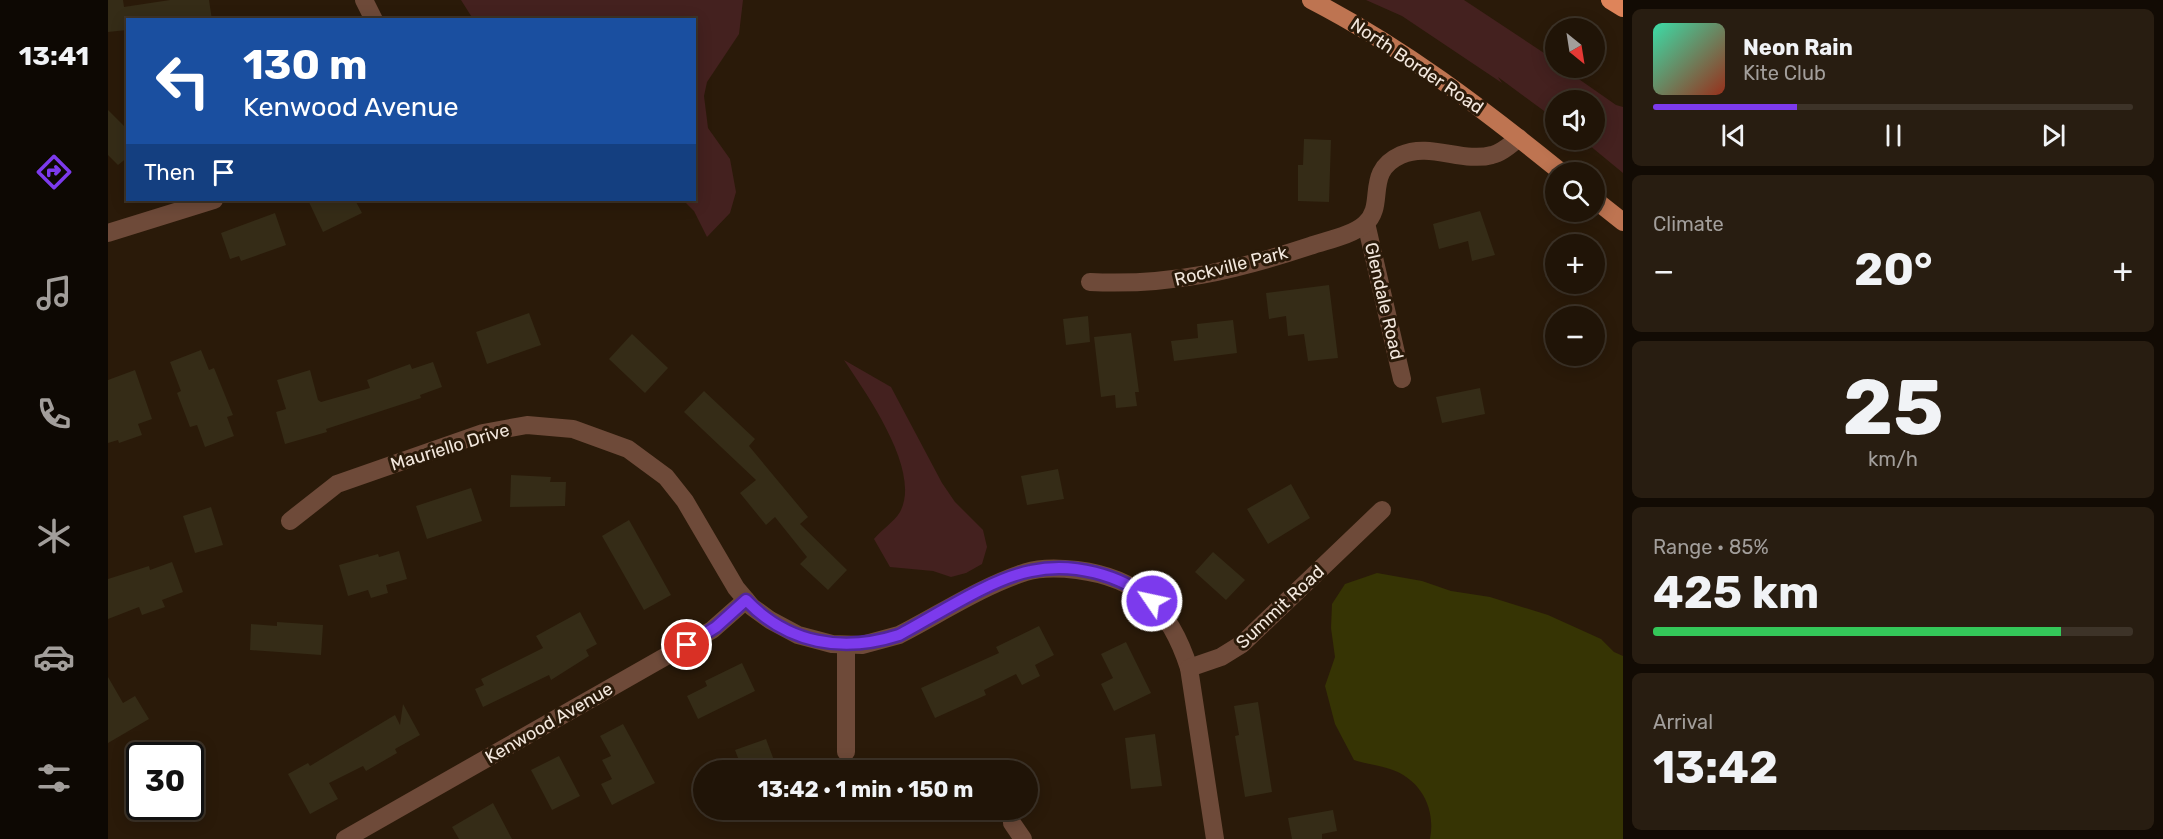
<!DOCTYPE html>
<html lang="en">
<head>
<meta charset="utf-8">
<style>
  :root { --surface:#201407; --page:#281d11; --text:#f1f3f6; --muted:#a29e9b; --line:#3d3328; --accent:#7c3aed }
  body { margin:0; font-family:Rubik,sans-serif; background:var(--page); color:var(--text); height:100vh; display:flex; flex-direction:column; font-size:22px; white-space:nowrap }
  * { box-sizing:border-box; margin:0 }
  p { font-size:20px; color:var(--muted) }
  .icon { flex:none; width:33px; height:33px; fill:none; stroke:currentColor; stroke-width:2; stroke-linecap:round; stroke-linejoin:round }
  .map { position:relative; flex:1; overflow:hidden }
  .details { display:flex; flex-direction:column; gap:9px; padding:9px; background:#120b04; width:540px }
  .details>* { flex:none }
  .top-card { position:absolute; left:18px; top:18px; width:570px; height:183px; border-radius:0px; box-shadow:0 3px 15px #0003,0 0 0 2px var(--line); background:#1a4fa0; color:#fff; overflow:hidden }
  .needle { width:39px; rotate:150deg }
  .fabs { position:absolute; left:1437px; top:18px; display:grid; gap:12px }
  .fabs a { display:grid; place-items:center; width:60px; height:60px; border-radius:50%; background:var(--surface); box-shadow:0 3px 15px #0003,0 0 0 2px var(--line); font-size:30px }
  .speed { position:absolute; left:18px; top:742px; display:flex; gap:12px; font-size:30px; font-weight:700; text-align:center }
  .speed>* { display:grid; place-content:center; width:78px; height:78px; border-radius:50%; background:var(--surface); box-shadow:0 3px 15px #0003,0 0 0 2px var(--line); line-height:1 }
  .speed .limit { border:3px solid #111; border-radius:9px; background:#fff; color:#111 }
  .pin { position:absolute; display:grid; place-items:center; width:51px; height:51px; color:#fff; margin:-26px; border:3px solid #fff; border-radius:50%; box-shadow:0 2px 6px #0007 }
  .me { position:absolute; width:66px; margin:-33px; rotate:304deg; stroke-linejoin:round; filter:drop-shadow(0 0 4px #0008) }
  .turn { display:flex; align-items:center; gap:21px; height:126px; padding:0 18px; font-size:27px }
  .turn .icon { width:78px; height:78px; stroke-width:2.5 }
  .turn b { display:block; font-size:42px; line-height:51px }
  .then { display:flex; align-items:center; height:57px; padding:0 18px; background:#0003; gap:12px; font-size:22px }
  .big { font-size:45px; font-weight:700; line-height:1.1 }
  .details .card { flex:1; display:flex; flex-direction:column; justify-content:center; gap:9px; min-width:0; padding:0 21px; border-radius:9px; background:var(--page) }
  .details .dial { align-items:center; gap:0 }
  .dial b { font-size:78px; line-height:1 }
  .song { display:flex; align-items:center; gap:18px }
  .cover { width:72px; height:72px; border-radius:9px; background:linear-gradient(135deg,hsl(160 70% 55%),hsl(10 70% 35%)) }
  .played { height:6px; border-radius:3px; background:linear-gradient(90deg,var(--accent) 30%,var(--line) 30%) }
  .keys { display:flex; justify-content:space-around; direction:ltr }
  .heat { display:flex; justify-content:space-between; align-items:center; font-size:33px; direction:ltr }
  .charge { height:9px; border-radius:4px; background:linear-gradient(90deg,#34c759 85%,var(--line) 0) }
  .trip { position:absolute; left:585px; top:760px; width:345px; height:60px; border-radius:30px; background:var(--surface); box-shadow:0 3px 15px #0003,0 0 0 2px var(--line); font-weight:700; line-height:60px; text-align:center }
  main { display:flex; flex:1; min-height:0 }
  .tabs { display:flex; flex-direction:column; width:108px; justify-content:space-around; align-items:center; background:#0d0803; color:var(--muted) }
  .tabs .icon { width:42px; height:42px }
  .tabs .on { color:var(--accent) }
  .tabs b { font-size:27px; color:var(--text) }
  .map>svg:first-child { display:block }
</style>
</head>
<body>
<main>
<nav class="tabs">
<b>13:41</b>
<svg class="icon on" aria-label="directions" viewBox="0 0 24 24"><path d="M12 3l9 9-9 9-9-9zM9 14v-3h6M13 9l2 2-2 2"/></svg>
<svg class="icon" aria-label="music" viewBox="0 0 24 24"><path d="M9 18V5l10-2v13"/><circle cx="6" cy="18" r="3"/><circle cx="16" cy="16" r="3"/></svg>
<svg class="icon" aria-label="phone" viewBox="0 0 24 24"><path d="M5 4h4l2 5-3 2q2 4 5 5l2-3 5 2v4C11 20 4 13 5 4z"/></svg>
<svg class="icon" aria-label="climate" viewBox="0 0 24 24"><path d="M12 3v18M4 7l16 10M4 17L20 7"/></svg>
<svg class="icon" aria-label="car" viewBox="0 0 24 24"><path d="M5 17H2v-5l4-1 3-4h7l3 4 3 1v5h-3M9 17h6M6 11h13"/><circle cx="7" cy="17" r="2"/><circle cx="17" cy="17" r="2"/></svg>
<svg class="icon" aria-label="filters" viewBox="0 0 24 24"><path d="M4 7h16M4 17h16"/><circle cx="9" cy="7" r="2"/><circle cx="15" cy="17" r="2"/></svg>
</nav>
<div class="map">
<svg width="1515" height="839" viewBox="0 0 1515 839">
  <rect width="100%" height="100%" fill="#2a1a09"/>
  <g fill="#44211f">
    <polygon points="353,0 635,0 631,34 599,82 596,96 600,128 622,159 628,192 622,213 599,237 586,211 575,200 586,200 586,20 365,19"/>
    <polygon points="1258,0 1356,0 1436,53 1447,61 1448,68 1455,68 1508,105 1515,107 1515,173 1475,140 1486,140 1486,100 1448,100 1447,119 1390,77 1394,83 1294,16"/>
    <path d="M736,360L783,387L834,483L847,502L875,530L879,547L874,564L858,573L843,577L825,571L782,567L766,539C773,530 786,522 792,512C814,471 759,395 736,360Z"/>
  </g>
  <path fill="#363404" d="M1269,573L1314,581L1343,591L1382,597L1440,615L1493,639L1506,652L1515,656V839H1322C1328,809 1313,779 1282,769C1271,765 1258,764 1246,760L1227,724L1217,686L1227,657L1223,628L1224,604L1237,584Z"/>
  <g fill="#352c17">
    <polygon points="0,0 15,0 16,7 62,0 101,0 104,20 17,20 19,30 0,32"/>
    <polygon points="0,110 20,130 20,157 10,165 0,155"/>
    <polygon points="1196,139 1223,140 1221,202 1190,201 1190,165 1195,165"/>
    <polygon points="200,200 247,200 254,213 215,232"/>
    <polygon points="1372,211 1387,255 1364,261 1360,241 1331,249 1325,224"/>
    <polygon points="167,213 178,245 133,261 131,256 122,259 113,233"/>
    <polygon points="1221,285 1230,358 1200,361 1196,334 1180,336 1178,316 1161,319 1158,293"/>
    <polygon points="421,313 433,345 379,364 368,332"/>
    <polygon points="980,316 982,342 958,345 955,319"/>
    <polygon points="1125,320 1129,353 1066,361 1063,341 1090,338 1089,324"/>
    <polygon points="1023,333 1031,392 1027,392 1029,406 1008,408 1007,395 993,397 986,337"/>
    <polygon points="524,334 560,368 537,393 501,359"/>
    <polygon points="93,350 101,370 106,368 125,415 119,417 126,436 97,447 89,425 82,427 69,393 73,391 62,362"/>
    <polygon points="325,362 334,387 312,395 313,398 218,429 219,432 177,444 168,412 178,409 169,380 202,370 210,400 213,402 262,388 259,380 302,364 304,369"/>
    <polygon points="27,370 44,419 30,424 34,435 11,443 10,440 0,443 0,380"/>
    <polygon points="1372,388 1377,414 1334,423 1328,397"/>
    <polygon points="596,391 647,439 641,446 700,517 692,524 739,570 720,590 692,564 699,557 667,517 658,525 632,493 648,480 576,412"/>
    <polygon points="950,469 956,499 919,505 913,476"/>
    <polygon points="403,475 443,477 442,482 458,482 457,506 402,507"/>
    <polygon points="1183,484 1202,518 1160,544 1139,509"/>
    <polygon points="363,488 374,521 319,539 308,506"/>
    <polygon points="103,507 115,545 87,553 75,516"/>
    <polygon points="521,520 563,595 536,610 494,536"/>
    <polygon points="291,551 299,579 278,585 280,593 263,598 260,590 240,596 231,565 270,554 271,557"/>
    <polygon points="1105,552 1137,580 1118,600 1087,572"/>
    <polygon points="64,562 75,592 54,600 57,607 34,615 31,607 0,619 0,579 41,566 42,570"/>
    <polygon points="472,612 489,644 478,650 481,656 443,680 441,675 375,707 367,689 376,685 373,679 435,648 428,636"/>
    <polygon points="169,622 215,625 213,655 142,650 143,624 169,626"/>
    <polygon points="931,626 946,655 927,665 932,676 914,685 908,674 876,690 878,695 827,718 813,688 891,653 888,647"/>
    <polygon points="1018,642 1043,693 1006,711 993,684 1005,678 993,654"/>
    <polygon points="634,663 647,691 590,719 579,696 599,686 597,681"/>
    <polygon points="0,677 15,703 27,696 41,719 0,743"/>
    <polygon points="1150,702 1164,792 1137,797 1127,736 1131,735 1126,706"/>
    <polygon points="295,704 312,735 287,749 289,753 258,771 255,766 221,783 230,799 202,814 180,774 200,763 202,766 287,715 292,725"/>
    <polygon points="515,724 547,783 504,805 493,784 504,779 494,760 503,756 492,736"/>
    <polygon points="1047,734 1054,786 1023,789 1017,738"/>
    <polygon points="658,739 670,771 635,771 627,750"/>
    <polygon points="451,756 472,796 444,810 423,770"/>
    <polygon points="385,803 404,839 351,839 344,827"/>
    <polygon points="1225,810 1229,831 1214,834 1214,839 1184,839 1180,818"/>
  </g>
  <g fill="none" stroke-linecap="round" stroke-linejoin="round">
    <g stroke="#6e4a39" stroke-width="18">
      <polyline points="256,0 266,20"/>
      <polyline points="1258,223 1294,379"/>
      <polyline points="0,233 106,200"/>
      <path d="M982,282C1062,286 1126,271 1202,246C1219,240 1243,236 1257,224C1279,205 1255,172 1293,155C1321,142 1355,163 1384,155C1394,153 1403,144 1411,138"/>
      <path d="M182,521L229,484L375,433L419,425L465,429L520,449L558,477L577,501L628,588L644,607L662,620L690,635L724,644L754,645L791,635C832,614 874,586 918,572C934,567 952,568 969,570C1032,578 1062,609 1081,668"/>
      <polyline points="738,646 738,752"/>
      <polyline points="904,823 915,839"/>
      <polyline points="237,839 604,630 638,600"/>
      <polyline points="1107,839 1081,668 1113,657 1134,644 1274,510"/>
    </g>
    <g stroke="#be7451" stroke-width="18">
      <path d="M1203,0C1294,47 1374,108 1453,172"/>
      <polyline points="1486,199 1515,222"/>
    </g>
    <polyline stroke="#de845a" stroke-width="18" points="1502,0 1515,8"/>
  </g>
  <g fill="none" stroke-linecap="round" stroke-linejoin="round">
    <defs>
      <path id="route" d="M579,645L608,627L638,600C680,644 735,653 791,635C829,615 882,579 923,571C964,562 1012,574 1044,601"/>
    </defs>
    <use href="#route" stroke="#51269a" stroke-width="15"/>
    <use href="#route" stroke="#7c3aed" stroke-width="10"/>
  </g>
  <g text-anchor="middle" stroke-width="6" stroke-linejoin="round" paint-order="stroke">
    <g font-size="18" fill="#f2e7dd" stroke="#2a1a09">
      <text transform="translate(1309 66) rotate(34)" y="6">North Border Road</text>
      <text transform="translate(1123 266) rotate(-14)" y="6">Rockville Park</text>
      <text transform="translate(1276 301) rotate(77)" y="6">Glendale Road</text>
      <text transform="translate(342 447) rotate(-17)" y="6">Mauriello Drive</text>
      <text transform="translate(1172 607) rotate(-43)" y="6">Summit Road</text>
      <text transform="translate(441 723) rotate(-30)" y="6">Kenwood Avenue</text>
    </g>
  </g>
</svg>
<div class="fabs">
<a><svg class="needle" viewBox="-14 -14 28 28"><path d="M0-13l5 13h-10z" fill="#e53935"/><path d="M0 13l5-13h-10z" fill="#a29e9b"/></svg></a>
<a><svg class="icon" aria-label="sound" viewBox="0 0 24 24"><path d="M4 9h4l5-4v14l-5-4H4zM17 9q2 3 0 6"/></svg></a>
<a><svg class="icon" aria-label="search" viewBox="0 0 24 24"><circle cx="10" cy="10" r="6"/><path d="M15 15l6 6"/></svg></a>
<a>+</a>
<a>−</a>
</div>
<div class="speed"><div class="limit">30</div></div>
<div class="pin" style="left:579px;top:645px;background:#d93025"><svg class="icon" aria-label="arrive" viewBox="0 0 24 24"><path d="M6 21V4h12l-3 4 3 4H6"/></svg></div>
<svg class="me" style="left:1044px;top:601px" viewBox="-20 -20 40 40"><circle r="17" fill="#7c3aed" stroke="#fff" stroke-width="3"/><path d="M0-11L8 9 0 5-8 9z" fill="#fff"/></svg>
<div class="trip">13:42 · 1 min · 150 m</div>
<div class="top-card">
<div class="turn"><svg class="icon" aria-label="left" viewBox="0 0 24 24"><path d="M17 20v-9H6M10 6l-5 5 5 5"/></svg><div><b>130 m</b>Kenwood Avenue</div></div>
<div class="then">Then<svg class="icon" aria-label="arrive" viewBox="0 0 24 24"><path d="M6 21V4h12l-3 4 3 4H6"/></svg></div>
</div>
</div>
<section class="details">
<div class="card">
<div class="song"><i class="cover"></i><div><b>Neon Rain</b><p>Kite Club</p></div></div>
<div class="played"></div>
<div class="keys"><svg class="icon" aria-label="previous" viewBox="0 0 24 24"><path d="M18 5L8 12l10 7zM5 5v14"/></svg><svg class="icon" aria-label="pause" viewBox="0 0 24 24"><path d="M8 5v14M16 5v14"/></svg><svg class="icon" aria-label="next" viewBox="0 0 24 24"><path d="M6 5l10 7-10 7zM19 5v14"/></svg></div>
</div>
<div class="card"><p>Climate</p>
<div class="heat"><a>−</a><b class="big">20°</b><a>+</a></div>
</div>
<div class="card dial"><b>25</b><p>km/h</p></div>
<div class="card"><p>Range · 85%</p><b class="big">425 km</b><div class="charge"></div></div>
<div class="card"><p>Arrival</p><b class="big">13:42</b></div>
</section>
</main>
</body>
</html>
